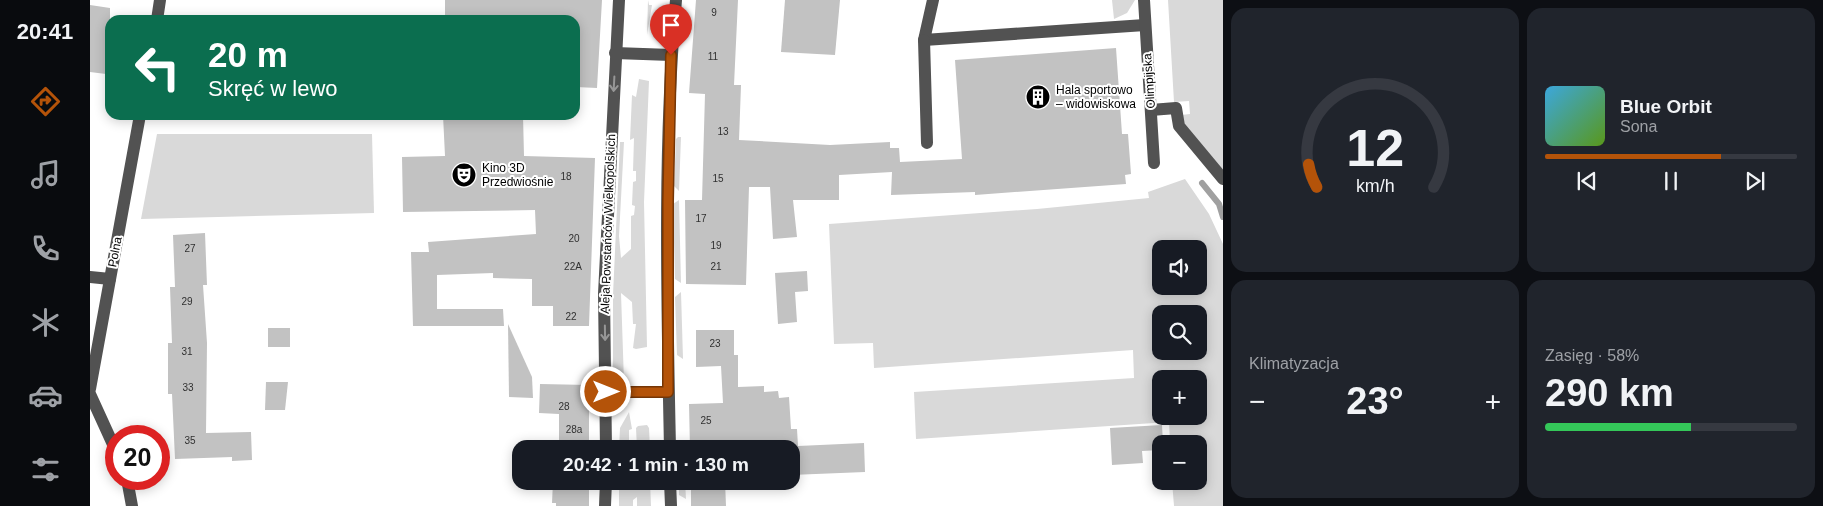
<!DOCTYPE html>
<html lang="pl">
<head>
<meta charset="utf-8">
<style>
  :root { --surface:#171b24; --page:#20242c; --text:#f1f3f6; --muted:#9ea1a6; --line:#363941; --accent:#b45309 }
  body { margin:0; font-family:Arial,sans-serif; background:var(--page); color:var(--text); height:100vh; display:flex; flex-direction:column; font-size:19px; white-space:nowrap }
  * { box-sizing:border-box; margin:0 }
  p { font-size:16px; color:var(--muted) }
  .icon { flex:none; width:28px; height:28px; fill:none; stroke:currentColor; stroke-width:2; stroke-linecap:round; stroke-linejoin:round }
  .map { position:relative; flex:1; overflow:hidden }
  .details { display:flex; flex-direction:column; gap:8px; padding:8px; background:#0d0f14; width:600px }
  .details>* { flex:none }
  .banner { position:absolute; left:15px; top:15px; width:475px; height:105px; border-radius:15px; box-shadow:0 2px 12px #0003; background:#0b6e4f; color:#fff; overflow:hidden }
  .tools { position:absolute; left:1062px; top:240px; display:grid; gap:10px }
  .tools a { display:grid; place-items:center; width:55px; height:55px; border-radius:10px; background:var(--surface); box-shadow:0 2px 12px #0003; font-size:25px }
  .speed { position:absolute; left:15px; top:425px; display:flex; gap:10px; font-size:25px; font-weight:700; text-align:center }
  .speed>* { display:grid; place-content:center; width:65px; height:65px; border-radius:50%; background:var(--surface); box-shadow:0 2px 12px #0003; line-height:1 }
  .speed .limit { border:8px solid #d22; background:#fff; color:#111 }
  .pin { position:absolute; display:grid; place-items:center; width:42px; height:42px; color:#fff; margin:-51px -21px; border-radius:50% 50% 50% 0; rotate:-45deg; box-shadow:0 0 5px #0007 }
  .pin .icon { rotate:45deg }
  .me { position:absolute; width:55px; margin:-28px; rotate:90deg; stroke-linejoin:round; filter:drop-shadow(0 0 4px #0008) }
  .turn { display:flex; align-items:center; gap:18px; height:105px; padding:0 20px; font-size:22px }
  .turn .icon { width:65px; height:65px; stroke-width:2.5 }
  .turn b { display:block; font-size:35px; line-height:42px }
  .big { font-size:38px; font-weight:800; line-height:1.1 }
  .details .widget { flex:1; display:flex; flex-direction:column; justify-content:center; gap:8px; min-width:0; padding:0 18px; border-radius:15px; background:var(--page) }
  .details .dial { align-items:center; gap:0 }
  .dial svg { height:130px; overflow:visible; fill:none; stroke:var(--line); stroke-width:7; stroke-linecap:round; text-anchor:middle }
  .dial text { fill:var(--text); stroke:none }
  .song { display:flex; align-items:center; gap:15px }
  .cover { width:60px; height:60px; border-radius:8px; background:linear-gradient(135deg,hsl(200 70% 55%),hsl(90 70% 35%)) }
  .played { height:5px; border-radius:2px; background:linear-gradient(90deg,var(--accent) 70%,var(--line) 70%) }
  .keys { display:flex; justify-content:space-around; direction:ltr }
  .heat { display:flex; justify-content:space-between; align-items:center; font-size:28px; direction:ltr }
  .charge { height:8px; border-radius:4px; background:linear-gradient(90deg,#34c759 58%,var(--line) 0) }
  .details .tiles { flex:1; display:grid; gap:8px; grid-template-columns:repeat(2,1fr) }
  .trip { position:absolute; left:422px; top:440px; width:288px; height:50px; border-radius:15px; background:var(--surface); box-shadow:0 2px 12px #0003; font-weight:800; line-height:50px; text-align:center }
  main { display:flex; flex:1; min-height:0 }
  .tab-bar { display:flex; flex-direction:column; width:90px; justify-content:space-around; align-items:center; background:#090b0e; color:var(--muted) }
  .tab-bar .icon { width:35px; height:35px }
  .tab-bar .selected { color:var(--accent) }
  .tab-bar b { font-size:22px; color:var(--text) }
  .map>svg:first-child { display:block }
</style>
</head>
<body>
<main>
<nav class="tab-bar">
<b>20:41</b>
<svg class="icon selected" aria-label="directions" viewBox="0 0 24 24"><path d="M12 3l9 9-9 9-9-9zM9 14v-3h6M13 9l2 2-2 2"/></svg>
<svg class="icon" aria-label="music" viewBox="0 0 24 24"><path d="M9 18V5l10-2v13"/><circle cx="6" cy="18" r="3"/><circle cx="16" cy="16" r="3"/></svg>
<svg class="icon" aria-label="phone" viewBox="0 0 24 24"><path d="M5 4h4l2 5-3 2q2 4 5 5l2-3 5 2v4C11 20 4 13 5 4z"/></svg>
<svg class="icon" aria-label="climate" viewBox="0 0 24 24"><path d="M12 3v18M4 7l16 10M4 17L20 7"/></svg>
<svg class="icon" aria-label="car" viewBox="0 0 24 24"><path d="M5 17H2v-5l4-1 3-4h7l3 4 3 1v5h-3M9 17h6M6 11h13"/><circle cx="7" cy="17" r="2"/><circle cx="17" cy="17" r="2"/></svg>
<svg class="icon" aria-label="filters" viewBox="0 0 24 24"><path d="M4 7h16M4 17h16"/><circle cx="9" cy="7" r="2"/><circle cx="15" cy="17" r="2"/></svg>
</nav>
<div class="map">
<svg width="1133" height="506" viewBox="0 0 1133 506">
  <rect width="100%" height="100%" fill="#fff"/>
  <g fill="#d9d9d9" fill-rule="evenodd">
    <polygon points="558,0 559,5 562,5 557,35"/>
    <polygon points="1022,0 1045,0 1037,13 1024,19"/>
    <polygon points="1078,0 1133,0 1133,170 1092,124 1091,115 1100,114 1099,101 1084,102"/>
    <polygon points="549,79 559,81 554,202 557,347 546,349 543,348 546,324 543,324 542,302 531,293 534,382 525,375 523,366 523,295 530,142 534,142 529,236 531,258 541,249 541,216 544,215 545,206 542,205 543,182 546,181 546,171 543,171 544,138 540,140 542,95 546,97"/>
    <polygon points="67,134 282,134 284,213 51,219"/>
    <polygon points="588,137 591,137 589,191 584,186 586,139"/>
    <path d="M1095,179L1119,214L1133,244V506H1084L1082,481H1109V444H1080L1079,422L826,439L824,392L1044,378L1043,350L784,368L783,343L744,344L739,224L947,209L1059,198L1058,192ZM1071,249H1109V286H1071ZM1071,314H1109V351H1071ZM1071,379H1109V416H1071Z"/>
    <polygon points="589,200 591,283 585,279 583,204"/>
    <polygon points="591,292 593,359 587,355 585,297"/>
    <polygon points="539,412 542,429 539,430 539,440 542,440 542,449 529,449 530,428"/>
    <polygon points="557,425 559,428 560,449 547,449 546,428 548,426"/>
    <polygon points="529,481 560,481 561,506 547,506 547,497 543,500 543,506 529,506"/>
    <polygon points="589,481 595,481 596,499 589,495"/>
  </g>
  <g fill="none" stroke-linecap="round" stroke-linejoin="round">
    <polyline stroke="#a0a0a0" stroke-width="6" points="1112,183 1129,204 1133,217"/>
  </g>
  <g fill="#c2c2c2">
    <polygon points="355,0 512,0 507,88 486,87 485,20 355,20"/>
    <polygon points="606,0 648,0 644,85 651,85 649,140 740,145 800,142 800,148 809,148 810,162 872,159 865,60 1026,48 1032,134 1038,134 1041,174 1035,175 1036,184 885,195 885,192 801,195 802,172 749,175 749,200 703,200 707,237 683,239 680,187 659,187 656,285 596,284 595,200 612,200 615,94 599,93"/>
    <polygon points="695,0 750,0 745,55 691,52"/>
    <polygon points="0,5 20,8 20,52 16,74 0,72"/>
    <polygon points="353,115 433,115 434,156 505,158 499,326 463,326 463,306 442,306 442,279 403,278 403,273 347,275 347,309 413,309 414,326 323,326 321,252 339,252 338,242 446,234 445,210 313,212 312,157 355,156"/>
    <polygon points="115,233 117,285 113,285 117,343 116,433 161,432 162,460 142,461 142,457 85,459 82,394 78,394 78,343 82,343 80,287 85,287 83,235"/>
    <polygon points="717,271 718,291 705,292 707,322 688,324 685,273"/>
    <polygon points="418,324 442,377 443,398 419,397"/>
    <rect x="178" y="328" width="22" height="19"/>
    <polygon points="606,330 644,330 644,355 648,355 648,387 674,386 674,392 688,391 689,398 699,397 701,429 707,429 708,446 774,443 775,472 701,475 701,449 600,449 599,404 633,403 631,366 606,367"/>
    <polygon points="176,382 198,382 195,410 175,410"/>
    <polygon points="450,384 499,385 499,449 476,449 476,443 469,443 469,414 449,413"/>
    <polygon points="1072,425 1073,444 1071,444 1071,450 1052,451 1053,463 1022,465 1020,428"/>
    <polygon points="463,481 499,481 499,506 466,506 466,503 462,503"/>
    <polygon points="601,481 635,481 636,506 601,506"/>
  </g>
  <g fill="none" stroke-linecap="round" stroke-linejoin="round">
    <g stroke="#525252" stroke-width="12">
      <polyline points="843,0 834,40 1055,25"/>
      <polyline points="1054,0 1064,163"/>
      <polyline points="67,20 70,0"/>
      <polyline points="834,40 837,143"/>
      <polyline points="525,53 581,55"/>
      <polyline points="1061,110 1086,108 1089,126 1133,179"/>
      <polyline points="0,277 20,279"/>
      <polyline points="0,389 50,115"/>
      <polyline points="516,392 578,392"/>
      <polyline points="0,394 26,451"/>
      <polyline points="516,449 514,294 529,0"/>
      <path d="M580,449C577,299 573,149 586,0"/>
      <polyline points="37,479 42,506"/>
      <polyline points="580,481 581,506"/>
      <polyline points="515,506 516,481"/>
    </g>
  </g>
  <defs><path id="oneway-shaft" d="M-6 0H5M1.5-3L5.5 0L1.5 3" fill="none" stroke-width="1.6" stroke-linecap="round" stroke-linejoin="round" transform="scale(1.25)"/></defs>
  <g stroke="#979797">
    <use href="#oneway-shaft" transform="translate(524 84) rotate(93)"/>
    <use href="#oneway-shaft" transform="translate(515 333) rotate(89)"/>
  </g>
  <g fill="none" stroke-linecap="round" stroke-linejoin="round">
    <defs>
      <polyline id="route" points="516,392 578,392 578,201 581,55"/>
    </defs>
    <use href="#route" stroke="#753606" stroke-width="12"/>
    <use href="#route" stroke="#b45309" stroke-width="9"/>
  </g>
  <defs>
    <symbol id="building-disc" viewBox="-11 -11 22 22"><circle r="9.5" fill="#000" stroke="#fff"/><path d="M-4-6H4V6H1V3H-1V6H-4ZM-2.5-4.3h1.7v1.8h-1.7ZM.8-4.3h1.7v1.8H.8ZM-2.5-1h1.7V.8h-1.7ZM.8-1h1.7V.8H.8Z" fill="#fff"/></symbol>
    <symbol id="theatre-disc" viewBox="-11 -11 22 22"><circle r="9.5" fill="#000" stroke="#fff"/><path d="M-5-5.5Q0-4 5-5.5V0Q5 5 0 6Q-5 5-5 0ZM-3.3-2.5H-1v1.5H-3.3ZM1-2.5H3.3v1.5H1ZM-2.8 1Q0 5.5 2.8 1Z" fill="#fff"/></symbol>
  </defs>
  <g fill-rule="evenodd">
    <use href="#building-disc" x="934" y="83" width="28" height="28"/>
    <use href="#theatre-disc" x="360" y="161" width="28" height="28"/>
  </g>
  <g text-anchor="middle" stroke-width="4" stroke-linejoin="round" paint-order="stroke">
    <g font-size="10" fill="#303030">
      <text x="624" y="16">9</text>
      <text x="623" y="60">11</text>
      <text x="633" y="135">13</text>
      <text x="476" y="180">18</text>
      <text x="628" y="182">15</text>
      <text x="611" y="222">17</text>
      <text x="484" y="242">20</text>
      <text x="626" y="249">19</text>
      <text x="100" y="252">27</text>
      <text x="483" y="270">22A</text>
      <text x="626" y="270">21</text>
      <text x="97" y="305">29</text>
      <text x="481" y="320">22</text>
      <text x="625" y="347">23</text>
      <text x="97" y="355">31</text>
      <text x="98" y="391">33</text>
      <text x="474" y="410">28</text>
      <text x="616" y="424">25</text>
      <text x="484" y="433">28a</text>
      <text x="100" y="444">35</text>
    </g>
    <g font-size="12" fill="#000" stroke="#fff">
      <text transform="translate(1059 81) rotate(-94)" y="4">Olimpijska</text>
      <text transform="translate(518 224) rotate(-88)" y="4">Aleja Powstańców Wielkopolskich</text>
      <text transform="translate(25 252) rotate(-79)" y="4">Polna</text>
    </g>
    <g font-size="12" fill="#000" stroke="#fff" text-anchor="start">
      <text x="966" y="94">Hala sportowo<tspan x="966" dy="14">– widowiskowa</tspan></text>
      <text x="392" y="172">Kino 3D<tspan x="392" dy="14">Przedwiośnie</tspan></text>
    </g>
  </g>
</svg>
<div class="tools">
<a><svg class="icon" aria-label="sound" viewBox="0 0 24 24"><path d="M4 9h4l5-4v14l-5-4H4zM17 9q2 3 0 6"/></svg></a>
<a><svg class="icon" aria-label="search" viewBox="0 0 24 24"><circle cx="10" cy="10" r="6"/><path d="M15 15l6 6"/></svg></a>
<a>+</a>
<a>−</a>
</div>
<div class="speed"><div class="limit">20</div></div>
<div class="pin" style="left:581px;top:55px;background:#d93025"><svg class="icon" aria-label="arrive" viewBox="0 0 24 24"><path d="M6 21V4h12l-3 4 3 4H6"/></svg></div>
<svg class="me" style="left:516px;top:392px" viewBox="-20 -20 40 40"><circle r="17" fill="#b45309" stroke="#fff" stroke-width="3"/><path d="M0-11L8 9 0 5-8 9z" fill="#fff"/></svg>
<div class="trip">20:42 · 1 min · 130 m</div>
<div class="banner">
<div class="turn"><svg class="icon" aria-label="left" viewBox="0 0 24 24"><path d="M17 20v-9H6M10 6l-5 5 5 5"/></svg><div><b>20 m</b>Skręć w lewo</div></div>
</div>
</div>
<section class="details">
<div class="tiles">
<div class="widget dial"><svg viewBox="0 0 100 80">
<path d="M14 69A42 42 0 1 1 86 69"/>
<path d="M14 69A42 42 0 0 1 9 55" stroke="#b45309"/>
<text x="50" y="56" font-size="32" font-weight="700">12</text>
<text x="50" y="72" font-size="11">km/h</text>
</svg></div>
<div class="widget">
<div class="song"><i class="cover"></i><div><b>Blue Orbit</b><p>Sona</p></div></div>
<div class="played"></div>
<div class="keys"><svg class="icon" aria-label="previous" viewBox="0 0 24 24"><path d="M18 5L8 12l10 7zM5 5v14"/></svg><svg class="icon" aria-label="pause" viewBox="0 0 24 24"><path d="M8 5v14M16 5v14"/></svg><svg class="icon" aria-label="next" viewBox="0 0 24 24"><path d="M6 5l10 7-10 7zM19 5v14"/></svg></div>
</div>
<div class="widget"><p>Klimatyzacja</p>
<div class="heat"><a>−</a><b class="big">23°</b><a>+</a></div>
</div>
<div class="widget"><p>Zasięg · 58%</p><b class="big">290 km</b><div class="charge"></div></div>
</div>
</section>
</main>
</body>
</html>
